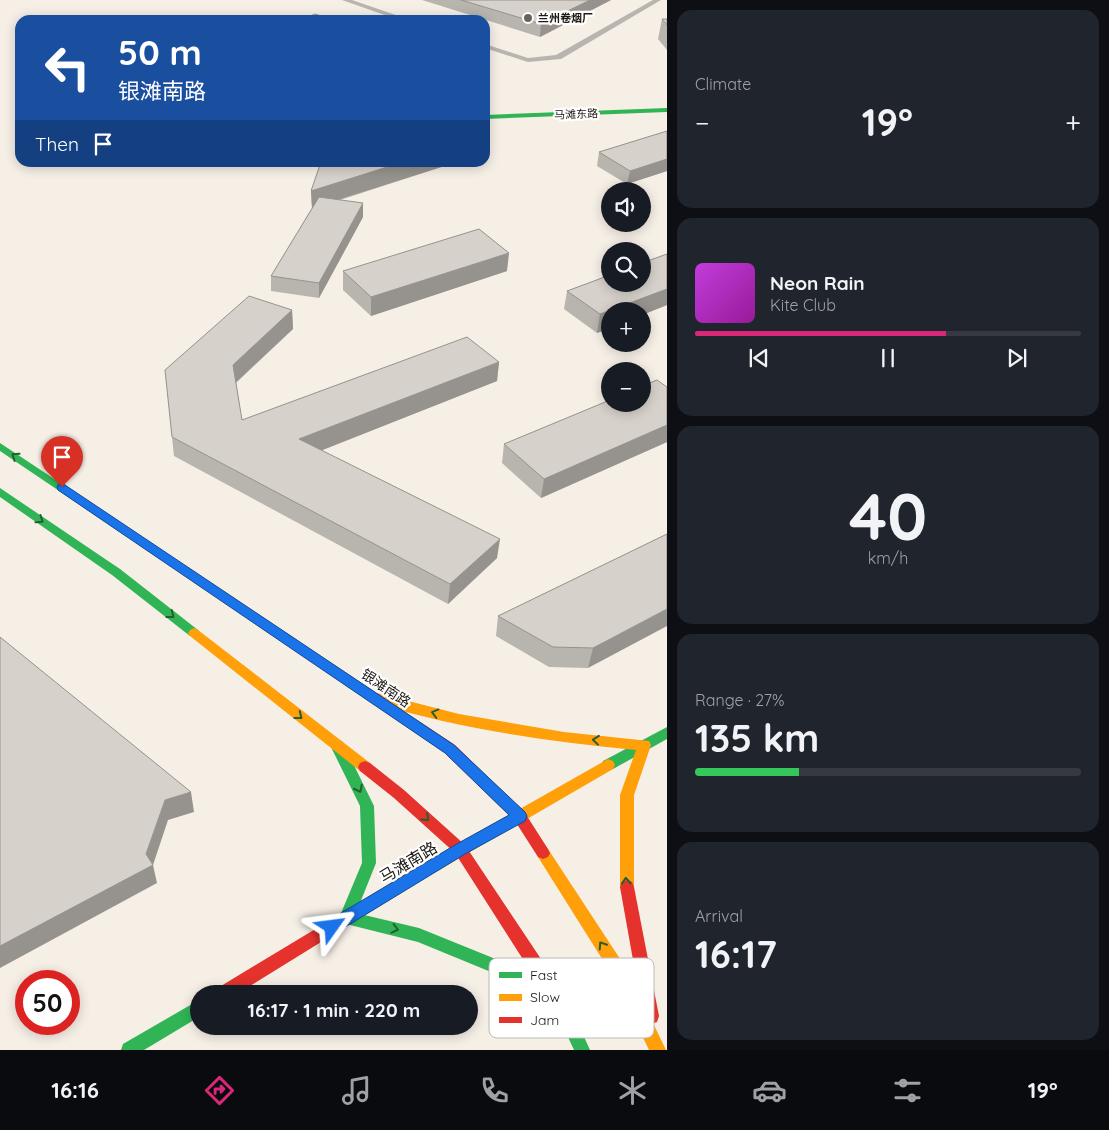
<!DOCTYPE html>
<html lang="en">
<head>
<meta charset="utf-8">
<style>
  :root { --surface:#171b24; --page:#20242c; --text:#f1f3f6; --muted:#9ea1a6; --line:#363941; --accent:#db2777 }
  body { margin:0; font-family:Quicksand,"Noto Sans SC",sans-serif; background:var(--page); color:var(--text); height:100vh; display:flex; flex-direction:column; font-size:19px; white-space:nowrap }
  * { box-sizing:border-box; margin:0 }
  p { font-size:16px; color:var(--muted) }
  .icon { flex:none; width:28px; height:28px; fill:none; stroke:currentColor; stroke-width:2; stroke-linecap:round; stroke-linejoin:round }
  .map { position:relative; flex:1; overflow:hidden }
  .sheet { display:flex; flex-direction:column; gap:10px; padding:10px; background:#0d0f14; width:442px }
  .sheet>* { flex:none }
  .guide { position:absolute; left:15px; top:15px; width:475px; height:152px; border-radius:15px; box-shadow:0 2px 12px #0003; background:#1a4fa0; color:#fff; overflow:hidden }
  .tools { position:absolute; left:601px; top:182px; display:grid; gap:10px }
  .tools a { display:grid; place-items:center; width:50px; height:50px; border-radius:50%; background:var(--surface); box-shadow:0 2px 12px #0003; font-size:25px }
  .speed { position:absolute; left:15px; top:970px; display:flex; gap:10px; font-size:25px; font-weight:700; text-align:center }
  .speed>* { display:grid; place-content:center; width:65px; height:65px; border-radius:50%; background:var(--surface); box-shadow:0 2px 12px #0003; line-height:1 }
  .speed .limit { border:8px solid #d22; background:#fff; color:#111 }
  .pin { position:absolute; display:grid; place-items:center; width:42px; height:42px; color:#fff; margin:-51px -21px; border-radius:50% 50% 50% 0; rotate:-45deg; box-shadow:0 0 5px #0007 }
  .pin .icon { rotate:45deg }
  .me { position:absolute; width:55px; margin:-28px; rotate:59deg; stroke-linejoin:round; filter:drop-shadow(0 0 4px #0008) }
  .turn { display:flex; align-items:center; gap:18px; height:105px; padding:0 20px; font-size:22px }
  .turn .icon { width:65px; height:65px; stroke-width:2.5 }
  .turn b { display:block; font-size:35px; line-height:42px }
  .then { display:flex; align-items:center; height:48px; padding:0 20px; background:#0003; gap:10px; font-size:19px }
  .big { font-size:38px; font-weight:700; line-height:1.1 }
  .sheet .tile { flex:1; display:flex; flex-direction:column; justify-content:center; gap:8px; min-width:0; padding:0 18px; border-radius:15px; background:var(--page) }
  .sheet .dial { align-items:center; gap:0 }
  .dial b { font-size:65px; line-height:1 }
  .song { display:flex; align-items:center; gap:15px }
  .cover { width:60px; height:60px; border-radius:8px; background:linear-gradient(135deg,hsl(290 70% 55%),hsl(300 70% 35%)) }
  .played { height:5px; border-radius:2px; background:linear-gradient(90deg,var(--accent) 65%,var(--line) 65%) }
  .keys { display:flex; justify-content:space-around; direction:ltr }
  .heat { display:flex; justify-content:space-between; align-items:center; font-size:28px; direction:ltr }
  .charge { height:8px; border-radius:4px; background:linear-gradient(90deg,#34c759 27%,var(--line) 0) }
  .trip { position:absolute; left:190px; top:985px; width:288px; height:50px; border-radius:25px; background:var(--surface); box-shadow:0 2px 12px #0003; font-weight:700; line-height:50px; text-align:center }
  .tabs { display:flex; height:80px; justify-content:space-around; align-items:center; background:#090b0e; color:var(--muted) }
  .tabs .icon { width:35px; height:35px }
  .tabs .active { color:var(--accent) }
  .tabs b { font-size:22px; color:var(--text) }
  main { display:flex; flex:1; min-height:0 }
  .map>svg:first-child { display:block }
</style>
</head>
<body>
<main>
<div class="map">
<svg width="667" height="1050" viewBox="0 0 667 1050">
  <rect width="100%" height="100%" fill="#f6efe6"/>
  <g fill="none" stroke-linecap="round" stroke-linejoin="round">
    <g fill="#b8b4b0" fill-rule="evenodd">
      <polygon points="342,0 352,0 410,20 399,20"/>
      <polygon points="653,0 661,0 561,59 528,62 485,48 485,44 528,58 556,55"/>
    </g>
    <g fill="#30b455" fill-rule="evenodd">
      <polygon points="667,108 667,112 485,119 485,115"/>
      <polygon points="0,443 297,640 299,643 297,646 289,646 0,451"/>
      <polygon points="0,488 120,569 198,630 200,633 198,636 190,636 112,575 0,497"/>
      <polygon points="667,727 667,739 613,769 608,771 603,769 601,765 603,761"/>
      <polygon points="337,740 342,741 374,806 376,863 356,913 419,928 503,962 538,982 531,970 533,965 539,963 545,965 567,999 590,1050 574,1050 555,1009 491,972 418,942 342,923 339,918 362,863 360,806 330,745 332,741"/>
      <polygon points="199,1000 199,1017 144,1050 121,1050 123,1044"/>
    </g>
    <g fill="#ff9f0a" fill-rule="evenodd">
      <polygon points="194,628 198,630 370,763 372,767 370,771 365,773 360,771 190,636 188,633 190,630"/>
      <path d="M377,693L459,714L564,732L649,741L651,745L634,795V887L632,892L627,894L622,892L620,887V795L636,750C547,741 457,729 372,702L371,698L372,694Z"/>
      <polygon points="608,759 613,761 615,765 613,769 410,887 405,889 400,887 398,882 400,877"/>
      <polygon points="543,847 548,849 628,971 666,1050 649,1050 616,981 538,857 536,853 538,849"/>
    </g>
    <g fill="#e5322d" fill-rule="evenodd">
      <polygon points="293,638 455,745 525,813 548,849 550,853 548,857 543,859 538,857 515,821 445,753 289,646 287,643 289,640"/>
      <polygon points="365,761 370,763 404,790 465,845 545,965 547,970 545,975 539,977 533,975 455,853 394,798 360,771 358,767 360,763"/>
      <polygon points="405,875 410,877 412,882 410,887 237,994 214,994 216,989"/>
      <polygon points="627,880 632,882 634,887 659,1016 657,1022 651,1024 645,1022 643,1016 620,887 622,882"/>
    </g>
  </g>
  <g fill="#b8b4ae">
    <polygon points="422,0 611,0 540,37"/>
    <polygon points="662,19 667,19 667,50 658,39"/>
    <polygon points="667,131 667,171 627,184 597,166 599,152"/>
    <polygon points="321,162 457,162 340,200 363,217 319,298 271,291 271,276 312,208 311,191"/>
    <polygon points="667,254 667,305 642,315 610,311 610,328 597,333 564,309 567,291"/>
    <polygon points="343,271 507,271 371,316 343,290"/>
    <polygon points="292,310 293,329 236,383 242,420 499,362 497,381 321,450 497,558 448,604 174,456 165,370"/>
    <polygon points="667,387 667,442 541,498 502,463 504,444"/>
    <polygon points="667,534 588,668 549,667 496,636 498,616"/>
  </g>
  <g fill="#96928d">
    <polygon points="590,0 611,0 540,37 541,24"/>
    <polygon points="667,159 667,171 627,184 630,171"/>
    <polygon points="403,162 457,162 312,208 311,191"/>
    <polygon points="363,203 363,217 319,298 319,283"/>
    <polygon points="509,253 507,271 371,316 371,297"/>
    <polygon points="667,289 667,305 642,315 642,311 610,311 610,328 597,333 600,314"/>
    <polygon points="292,310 293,329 234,384 233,365"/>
    <polygon points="499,362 497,381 300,459 299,439"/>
    <polygon points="667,425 667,442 541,498 544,479"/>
    <polygon points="500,539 497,558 448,604 450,584"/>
    <polygon points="667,609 667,626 588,668 593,648"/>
    <polygon points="191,792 194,812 168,820 153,865 157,883 0,968 0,946 146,854 165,800"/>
  </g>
  <g fill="#d6d1ca" stroke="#96928d">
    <polygon points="461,0 590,0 541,24"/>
    <polygon points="315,14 334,20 301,20"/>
    <polygon points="662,19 667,19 667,25"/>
    <polygon points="667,131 667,159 630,171 599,152"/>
    <polygon points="321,162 403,162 311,191"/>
    <polygon points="319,197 363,203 319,283 271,276"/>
    <polygon points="479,229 509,253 371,297 343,271"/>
    <polygon points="667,254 667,289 600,314 567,291 610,275 610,284 642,284 642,263"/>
    <polygon points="249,296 292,310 233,365 242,420 467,337 499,362 299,439 500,539 450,584 172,437 165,370"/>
    <polygon points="657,380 667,387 667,425 544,479 504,444 610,400 610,404 642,404 642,386"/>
    <polygon points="667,534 667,609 593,648 553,647 498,616"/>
    <polygon points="0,637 191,792 165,800 146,854 153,865 0,946"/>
  </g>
  <defs><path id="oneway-chevron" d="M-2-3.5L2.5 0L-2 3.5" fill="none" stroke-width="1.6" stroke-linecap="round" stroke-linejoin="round" transform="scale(1.25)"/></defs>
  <g stroke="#265e31">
    <use href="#oneway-chevron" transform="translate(15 456) rotate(-146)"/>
    <use href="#oneway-chevron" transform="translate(40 520) rotate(35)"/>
    <use href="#oneway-chevron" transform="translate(171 615) rotate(38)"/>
    <use href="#oneway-chevron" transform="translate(435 713) rotate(-165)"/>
    <use href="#oneway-chevron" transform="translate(299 716) rotate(38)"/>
    <use href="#oneway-chevron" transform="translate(596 740) rotate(-174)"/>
    <use href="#oneway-chevron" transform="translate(359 789) rotate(63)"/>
    <use href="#oneway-chevron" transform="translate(426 818) rotate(43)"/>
    <use href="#oneway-chevron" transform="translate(626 881) rotate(-93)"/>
    <use href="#oneway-chevron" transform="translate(395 929) rotate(14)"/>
    <use href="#oneway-chevron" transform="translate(602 945) rotate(-123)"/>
  </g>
  <polygon fill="#1a73e8" stroke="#114b97" points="62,483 454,745 525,812 527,816 525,821 465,854 337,932 332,934 326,932 324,927 326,922 455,845 509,815 445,753 58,490 57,487 58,485"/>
  <circle fill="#69635d" stroke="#fff" stroke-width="2" cx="528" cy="18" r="5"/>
  <g text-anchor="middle" stroke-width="4.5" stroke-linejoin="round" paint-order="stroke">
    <g font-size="11" font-weight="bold" fill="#1d1813" stroke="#fff" text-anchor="start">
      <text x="538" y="22">兰州卷烟厂</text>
    </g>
    <g font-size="11" fill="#1d1813" stroke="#fff">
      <text transform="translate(576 114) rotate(-2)" y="4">马滩东路</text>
    </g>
    <g font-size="14" fill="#1d1813" stroke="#fff">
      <text transform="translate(386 688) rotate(34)" y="5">银滩南路</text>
    </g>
    <g font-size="16" fill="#1d1813" stroke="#fff">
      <text transform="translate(408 862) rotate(-31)" y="6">马滩南路</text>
    </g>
  </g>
  <rect x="489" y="958" width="165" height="80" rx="8" fill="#fff" stroke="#bbbab8" stroke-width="1"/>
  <rect x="499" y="972" width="23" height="6" fill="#30b455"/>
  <rect x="499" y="994" width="23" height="7" fill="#ff9f0a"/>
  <rect x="499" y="1017" width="23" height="6" fill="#e5322d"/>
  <g font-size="14" fill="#1d1813">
    <text x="530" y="980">Fast</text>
    <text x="530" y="1002">Slow</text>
    <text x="530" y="1025">Jam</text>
  </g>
</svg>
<div class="tools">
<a><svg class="icon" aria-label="sound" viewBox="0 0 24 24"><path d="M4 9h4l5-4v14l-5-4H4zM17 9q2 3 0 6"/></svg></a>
<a><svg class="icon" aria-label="search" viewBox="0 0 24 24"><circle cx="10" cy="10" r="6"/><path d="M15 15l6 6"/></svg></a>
<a>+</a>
<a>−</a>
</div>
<div class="speed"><div class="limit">50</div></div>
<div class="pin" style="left:62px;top:487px;background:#d93025"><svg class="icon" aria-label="arrive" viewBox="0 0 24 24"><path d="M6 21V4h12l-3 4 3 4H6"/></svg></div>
<svg class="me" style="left:332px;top:927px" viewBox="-20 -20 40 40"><path d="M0-17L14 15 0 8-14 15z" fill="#1a73e8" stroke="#fff" stroke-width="4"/></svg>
<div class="trip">16:17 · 1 min · 220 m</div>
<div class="guide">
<div class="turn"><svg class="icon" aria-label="left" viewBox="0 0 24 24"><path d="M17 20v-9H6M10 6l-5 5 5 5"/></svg><div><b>50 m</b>银滩南路</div></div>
<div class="then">Then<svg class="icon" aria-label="arrive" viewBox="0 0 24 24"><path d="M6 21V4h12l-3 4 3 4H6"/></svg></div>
</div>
</div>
<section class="sheet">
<div class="tile"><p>Climate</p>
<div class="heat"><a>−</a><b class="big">19°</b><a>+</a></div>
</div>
<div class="tile">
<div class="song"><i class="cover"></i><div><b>Neon Rain</b><p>Kite Club</p></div></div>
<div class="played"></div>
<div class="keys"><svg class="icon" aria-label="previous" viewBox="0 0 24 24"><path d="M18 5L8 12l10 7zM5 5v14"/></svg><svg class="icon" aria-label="pause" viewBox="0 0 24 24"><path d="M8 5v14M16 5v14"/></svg><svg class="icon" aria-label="next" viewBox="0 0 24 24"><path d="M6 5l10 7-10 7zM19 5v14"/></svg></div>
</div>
<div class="tile dial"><b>40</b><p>km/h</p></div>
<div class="tile"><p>Range · 27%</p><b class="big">135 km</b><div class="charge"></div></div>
<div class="tile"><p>Arrival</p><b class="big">16:17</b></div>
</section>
</main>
<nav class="tabs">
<b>16:16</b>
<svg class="icon active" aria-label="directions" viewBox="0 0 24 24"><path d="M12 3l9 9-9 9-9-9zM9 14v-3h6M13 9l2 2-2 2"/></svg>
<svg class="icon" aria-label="music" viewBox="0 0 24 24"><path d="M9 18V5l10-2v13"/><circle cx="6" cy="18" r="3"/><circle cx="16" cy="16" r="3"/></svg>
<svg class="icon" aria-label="phone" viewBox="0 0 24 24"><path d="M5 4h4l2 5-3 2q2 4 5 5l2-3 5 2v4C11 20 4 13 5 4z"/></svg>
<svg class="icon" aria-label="climate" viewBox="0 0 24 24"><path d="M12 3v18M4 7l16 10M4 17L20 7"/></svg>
<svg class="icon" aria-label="car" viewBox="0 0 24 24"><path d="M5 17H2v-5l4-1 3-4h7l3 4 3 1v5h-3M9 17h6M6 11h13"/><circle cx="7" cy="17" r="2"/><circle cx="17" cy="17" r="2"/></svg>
<svg class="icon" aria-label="filters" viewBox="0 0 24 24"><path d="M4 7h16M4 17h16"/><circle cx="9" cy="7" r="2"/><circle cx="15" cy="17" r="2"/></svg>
<b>19°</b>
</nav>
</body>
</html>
